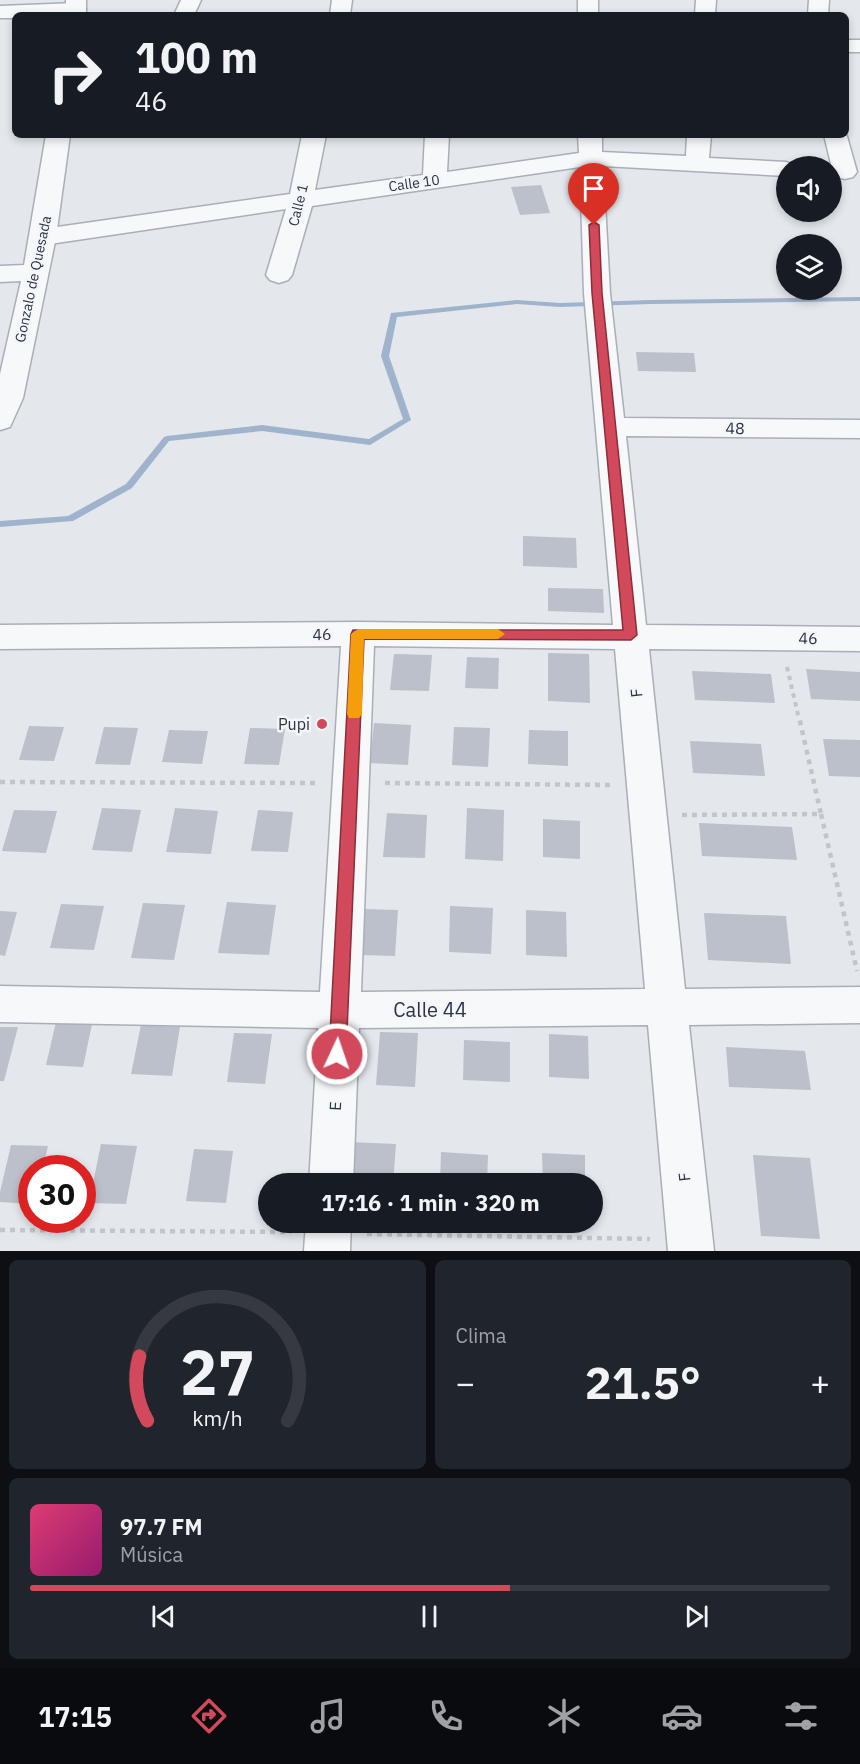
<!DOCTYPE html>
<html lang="es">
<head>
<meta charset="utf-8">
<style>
  :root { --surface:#171b24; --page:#20242c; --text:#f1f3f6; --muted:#9ea1a6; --line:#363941; --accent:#d1495b }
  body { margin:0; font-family:"IBM Plex Sans",sans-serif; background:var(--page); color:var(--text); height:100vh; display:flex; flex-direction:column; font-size:22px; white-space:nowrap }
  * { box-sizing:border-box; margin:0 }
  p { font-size:20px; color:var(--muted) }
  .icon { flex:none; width:33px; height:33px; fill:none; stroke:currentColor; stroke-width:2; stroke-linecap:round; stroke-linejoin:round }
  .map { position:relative; height:1251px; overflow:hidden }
  .panel { display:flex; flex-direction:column; gap:9px; padding:9px; background:#0d0f14; flex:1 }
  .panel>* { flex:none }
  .hud { position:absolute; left:12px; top:12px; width:837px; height:126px; border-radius:9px; box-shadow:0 3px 9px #0003; background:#171b24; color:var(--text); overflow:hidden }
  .fabs { position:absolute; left:776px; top:156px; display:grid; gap:12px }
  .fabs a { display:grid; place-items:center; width:66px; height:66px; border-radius:50%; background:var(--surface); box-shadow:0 3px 9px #0003; font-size:30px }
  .speed { position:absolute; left:18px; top:1155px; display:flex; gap:12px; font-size:30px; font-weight:700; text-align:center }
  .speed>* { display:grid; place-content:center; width:78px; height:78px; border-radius:50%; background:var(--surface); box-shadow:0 3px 9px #0003; line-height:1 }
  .speed .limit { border:9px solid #d22; background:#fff; color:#111 }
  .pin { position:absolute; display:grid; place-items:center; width:51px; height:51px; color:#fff; margin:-62px -26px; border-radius:50% 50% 50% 0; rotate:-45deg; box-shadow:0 0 6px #0007 }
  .pin .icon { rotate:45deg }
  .me { position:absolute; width:66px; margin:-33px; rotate:3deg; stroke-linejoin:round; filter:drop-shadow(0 0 4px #0008) }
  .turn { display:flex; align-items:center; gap:21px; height:126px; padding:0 24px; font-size:27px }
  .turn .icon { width:78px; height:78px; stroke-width:2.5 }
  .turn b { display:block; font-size:42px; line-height:51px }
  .big { font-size:45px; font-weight:800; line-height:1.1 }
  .panel .card { flex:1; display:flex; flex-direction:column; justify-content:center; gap:9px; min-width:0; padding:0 21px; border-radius:9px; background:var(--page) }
  .panel .dial { align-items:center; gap:0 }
  .dial svg { height:156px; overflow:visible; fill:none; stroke:var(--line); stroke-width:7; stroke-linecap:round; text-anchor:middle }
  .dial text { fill:var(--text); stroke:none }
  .song { display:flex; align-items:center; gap:18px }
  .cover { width:72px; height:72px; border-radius:9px; background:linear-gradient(135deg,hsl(340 70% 55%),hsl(320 70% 35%)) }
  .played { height:6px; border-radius:3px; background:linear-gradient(90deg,var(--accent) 60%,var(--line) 60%) }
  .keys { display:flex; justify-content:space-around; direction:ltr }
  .heat { display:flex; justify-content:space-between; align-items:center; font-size:33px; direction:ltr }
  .panel .tiles { flex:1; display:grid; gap:9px; grid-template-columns:1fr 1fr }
  .card:last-child { grid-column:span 2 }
  .trip { position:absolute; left:258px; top:1173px; width:345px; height:60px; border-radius:30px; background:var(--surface); box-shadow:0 3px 9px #0003; font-weight:800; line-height:60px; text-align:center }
  .menu { display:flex; height:96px; justify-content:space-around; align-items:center; background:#090b0e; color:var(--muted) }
  .menu .icon { width:42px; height:42px }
  .menu .active { color:var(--accent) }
  .menu b { font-size:27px; color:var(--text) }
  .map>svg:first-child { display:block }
</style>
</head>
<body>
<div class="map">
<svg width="860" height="1251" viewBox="0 0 860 1251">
  <rect width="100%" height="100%" fill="#e4e7ec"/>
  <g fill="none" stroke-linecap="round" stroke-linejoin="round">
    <polygon fill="#9fb4cc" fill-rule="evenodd" points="860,297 860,301 651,304 560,307 517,304 397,317 389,356 411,420 370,445 262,431 169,441 132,488 73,521 0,527 0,521 68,516 126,484 164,437 167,436 262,425 369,439 403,419 381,356 391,313 517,300 560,303 651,300"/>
  </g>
  <g fill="#bbc0ca">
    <polygon points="541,185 550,213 520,215 511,187"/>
    <polygon points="636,352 694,353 696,372 638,371"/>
    <polygon points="523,536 576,538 577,568 523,566"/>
    <polygon points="548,588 603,589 604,613 548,611"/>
    <polygon points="548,653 589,654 590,703 548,701"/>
    <polygon points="394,654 432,655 429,691 390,690"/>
    <polygon points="467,657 499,658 498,689 465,688"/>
    <polygon points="806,669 860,672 860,701 811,699"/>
    <polygon points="692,671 771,674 775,703 695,700"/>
    <polygon points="374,723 411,725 408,765 370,763"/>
    <polygon points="29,726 64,727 54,761 19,760"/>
    <polygon points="104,727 138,728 130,765 95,764"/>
    <polygon points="454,727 490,728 488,767 452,765"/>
    <polygon points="250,728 285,729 279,765 244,764"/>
    <polygon points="169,730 208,731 202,764 162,762"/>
    <polygon points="529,730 568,731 568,766 528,764"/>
    <polygon points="823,739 860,740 860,777 829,776"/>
    <polygon points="690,741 761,744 765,776 693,773"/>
    <polygon points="102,808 141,810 132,852 92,850"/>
    <polygon points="175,808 218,811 211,854 166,852"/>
    <polygon points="467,808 504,810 503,861 465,859"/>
    <polygon points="14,810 57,811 46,853 2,851"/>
    <polygon points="258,810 293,812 288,852 251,851"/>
    <polygon points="387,813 427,815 425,858 383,857"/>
    <polygon points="543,819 580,821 580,859 543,857"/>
    <polygon points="699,823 792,827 797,860 702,856"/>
    <polygon points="227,902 276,905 269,955 218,953"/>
    <polygon points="143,903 185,905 174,960 131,958"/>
    <polygon points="61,904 104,906 94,950 50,948"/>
    <polygon points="450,906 493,908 491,954 449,952"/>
    <polygon points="365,909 398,910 395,956 361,955"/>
    <polygon points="526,910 566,912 567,957 526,955"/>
    <polygon points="0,911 17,912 5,956 0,955"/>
    <polygon points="704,913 786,916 791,964 708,960"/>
    <polygon points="56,1022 92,1024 83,1067 46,1065"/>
    <polygon points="141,1025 180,1027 172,1076 131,1074"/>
    <polygon points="0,1027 18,1027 4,1081 0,1081"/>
    <polygon points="380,1032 418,1033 415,1087 376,1085"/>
    <polygon points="234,1033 272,1034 265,1084 227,1082"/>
    <polygon points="549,1034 588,1036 589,1079 549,1077"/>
    <polygon points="464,1040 510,1042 510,1082 463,1080"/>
    <polygon points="726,1047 805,1051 811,1090 729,1087"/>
    <polygon points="350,1142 396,1144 393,1184 347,1184"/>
    <polygon points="101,1144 137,1146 126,1204 89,1203"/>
    <polygon points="11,1145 48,1146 43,1168 32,1168 32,1204 0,1202 0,1192"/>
    <polygon points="194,1149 233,1151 226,1203 186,1201"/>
    <polygon points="441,1152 488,1155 487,1184 440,1184"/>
    <polygon points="542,1153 585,1155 585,1184 543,1184"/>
    <polygon points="753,1155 810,1158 820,1239 761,1236"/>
  </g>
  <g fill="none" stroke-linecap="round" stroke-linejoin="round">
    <defs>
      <g id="minor">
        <polygon points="181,0 201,0 194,15 174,15"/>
        <polygon points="332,0 352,0 350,15 330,15"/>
        <rect x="578" y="0" width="20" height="15"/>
        <polygon points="696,0 716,0 715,15 695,15"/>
        <polygon points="809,0 829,0 828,15 808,15"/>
        <polygon points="76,3 83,5 86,9 83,13 15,15 15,18 0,18 0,6"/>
        <rect x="846" y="40" width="14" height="12"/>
        <polygon points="846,133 857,172 853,177 845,179 837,177 833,172 824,135 846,135"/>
        <path d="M302,135H326L315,190L423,175L425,135H449L447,172L579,153L578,135H602V152L686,156L687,135H711L709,158L786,162L796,166H786V176L603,166L610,293L624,418L860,420V438L626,436L646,625L860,627V651L649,649L685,989L860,987V1023L689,1025L714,1251H668L648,1025L359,1028L353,1184H309L318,1028L0,1022V986L320,992L341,646L0,649V625L358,622L613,625L584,293L580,167L312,206L292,275L288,280L279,283L270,280L266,275L286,209L43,245L34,242L30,237L34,232L43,229L290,194ZM374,646L615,649L645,989L361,992Z"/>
        <polygon points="306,1222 351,1222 350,1251 304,1251"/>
      </g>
      <g id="tertiary">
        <rect x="66" y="0" width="20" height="15"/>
        <polygon points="46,135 70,135 56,237 23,398 10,427 0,430 0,374 21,281 0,282 0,266 24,265"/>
      </g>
    </defs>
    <use href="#minor" stroke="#a9aeb7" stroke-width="3"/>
    <use href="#tertiary" stroke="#a9aeb7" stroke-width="3"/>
    <polyline stroke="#c2c5cb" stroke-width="4" stroke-dasharray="4.5 4.5" stroke-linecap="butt" points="787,667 799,719"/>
    <g stroke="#c2c5cb" stroke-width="4.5" stroke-dasharray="5 5" stroke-linecap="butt">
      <polyline points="0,782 317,783"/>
      <polyline points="385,783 611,785"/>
      <polyline points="821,814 857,971"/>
      <polyline points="682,815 821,814 799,717"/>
      <polyline points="0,1230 291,1232"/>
      <polyline points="367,1234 650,1239"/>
    </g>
    <use href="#minor" fill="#f7f8fa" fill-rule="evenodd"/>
    <use href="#tertiary" fill="#f7f8fa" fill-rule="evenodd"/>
  </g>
  <polygon fill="#d1495b" stroke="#882f3b" stroke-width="1.5" points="594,222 599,225 602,293 637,635 631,640 364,639 346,1054 343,1059 337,1062 331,1059 329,1054 351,634 353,630 623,630 592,293 589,225"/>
  <polygon fill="#f59e0b" points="358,629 498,629 505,634 498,639 364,639 362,714 359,718 349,718 347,714 351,634"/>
  <circle fill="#d1495b" stroke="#f4f6f9" stroke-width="2" cx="322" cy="724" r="6"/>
  <g text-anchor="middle" stroke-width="5" stroke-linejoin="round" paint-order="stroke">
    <g font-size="14" fill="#2b3445" stroke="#f4f6f9">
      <text transform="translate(414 183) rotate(-8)" y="5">Calle 10</text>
      <text transform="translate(298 205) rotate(-76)" y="5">Calle 1</text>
      <text transform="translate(33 279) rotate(-78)" y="5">Gonzalo de Quesada</text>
    </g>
    <g font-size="16" fill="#2b3445" stroke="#f4f6f9">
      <text transform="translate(735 428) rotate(1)" y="6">48</text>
      <text transform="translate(322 634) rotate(-1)" y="6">46</text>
      <text transform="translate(808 638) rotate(1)" y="6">46</text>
      <text transform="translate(636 693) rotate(-96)" y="6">F</text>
      <text transform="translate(335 1106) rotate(-87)" y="6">E</text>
      <text transform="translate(684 1177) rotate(-96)" y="6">F</text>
    </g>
    <g font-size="16" fill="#2b3445" stroke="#f4f6f9" text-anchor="end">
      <text x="310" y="730">Pupi</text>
    </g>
    <g font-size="20" fill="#2b3445" stroke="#f4f6f9">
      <text x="430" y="1017">Calle 44</text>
    </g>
  </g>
</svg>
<div class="fabs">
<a><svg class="icon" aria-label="sound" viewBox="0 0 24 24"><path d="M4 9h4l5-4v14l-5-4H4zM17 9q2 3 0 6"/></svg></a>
<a><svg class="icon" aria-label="layers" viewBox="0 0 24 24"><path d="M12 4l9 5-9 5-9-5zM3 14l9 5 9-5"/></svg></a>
</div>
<div class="speed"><div class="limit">30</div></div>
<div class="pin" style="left:594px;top:225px;background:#d93025"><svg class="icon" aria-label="arrive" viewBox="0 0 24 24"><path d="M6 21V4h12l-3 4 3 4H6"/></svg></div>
<svg class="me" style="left:337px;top:1054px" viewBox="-20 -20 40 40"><circle r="17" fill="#d1495b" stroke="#fff" stroke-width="3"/><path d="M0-11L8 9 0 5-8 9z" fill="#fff"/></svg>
<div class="trip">17:16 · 1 min · 320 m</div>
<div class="hud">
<div class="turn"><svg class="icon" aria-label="right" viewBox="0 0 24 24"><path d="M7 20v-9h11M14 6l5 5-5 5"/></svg><div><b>100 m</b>46</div></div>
</div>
</div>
<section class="panel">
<div class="tiles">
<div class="card dial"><svg viewBox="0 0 100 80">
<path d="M14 69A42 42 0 1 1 86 69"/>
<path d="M14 69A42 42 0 0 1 10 36" stroke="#d1495b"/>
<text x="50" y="56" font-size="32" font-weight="700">27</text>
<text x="50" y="72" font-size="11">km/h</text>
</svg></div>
<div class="card"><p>Clima</p>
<div class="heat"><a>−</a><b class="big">21.5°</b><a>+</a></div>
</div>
<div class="card">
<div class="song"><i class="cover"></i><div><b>97.7 FM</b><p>Música</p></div></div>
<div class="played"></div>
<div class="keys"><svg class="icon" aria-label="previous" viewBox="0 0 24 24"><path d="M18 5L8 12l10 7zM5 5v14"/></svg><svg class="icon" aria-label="pause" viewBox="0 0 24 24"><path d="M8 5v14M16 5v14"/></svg><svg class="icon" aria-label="next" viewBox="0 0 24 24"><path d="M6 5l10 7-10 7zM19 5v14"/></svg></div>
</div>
</div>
</section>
<nav class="menu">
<b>17:15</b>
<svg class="icon active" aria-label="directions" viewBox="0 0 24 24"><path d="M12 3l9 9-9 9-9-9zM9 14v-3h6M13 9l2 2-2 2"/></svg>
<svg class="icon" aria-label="music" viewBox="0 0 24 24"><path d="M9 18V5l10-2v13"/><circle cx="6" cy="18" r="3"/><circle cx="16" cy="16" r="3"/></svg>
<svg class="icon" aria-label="phone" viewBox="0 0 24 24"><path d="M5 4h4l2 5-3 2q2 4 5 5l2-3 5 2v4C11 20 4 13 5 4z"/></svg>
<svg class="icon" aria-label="climate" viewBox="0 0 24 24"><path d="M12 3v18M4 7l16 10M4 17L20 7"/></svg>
<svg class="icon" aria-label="car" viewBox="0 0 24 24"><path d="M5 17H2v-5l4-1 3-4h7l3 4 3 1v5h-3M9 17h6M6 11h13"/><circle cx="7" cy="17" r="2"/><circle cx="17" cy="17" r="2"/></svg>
<svg class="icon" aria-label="filters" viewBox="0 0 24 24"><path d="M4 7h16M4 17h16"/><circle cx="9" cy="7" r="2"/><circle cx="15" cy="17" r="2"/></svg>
</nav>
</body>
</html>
